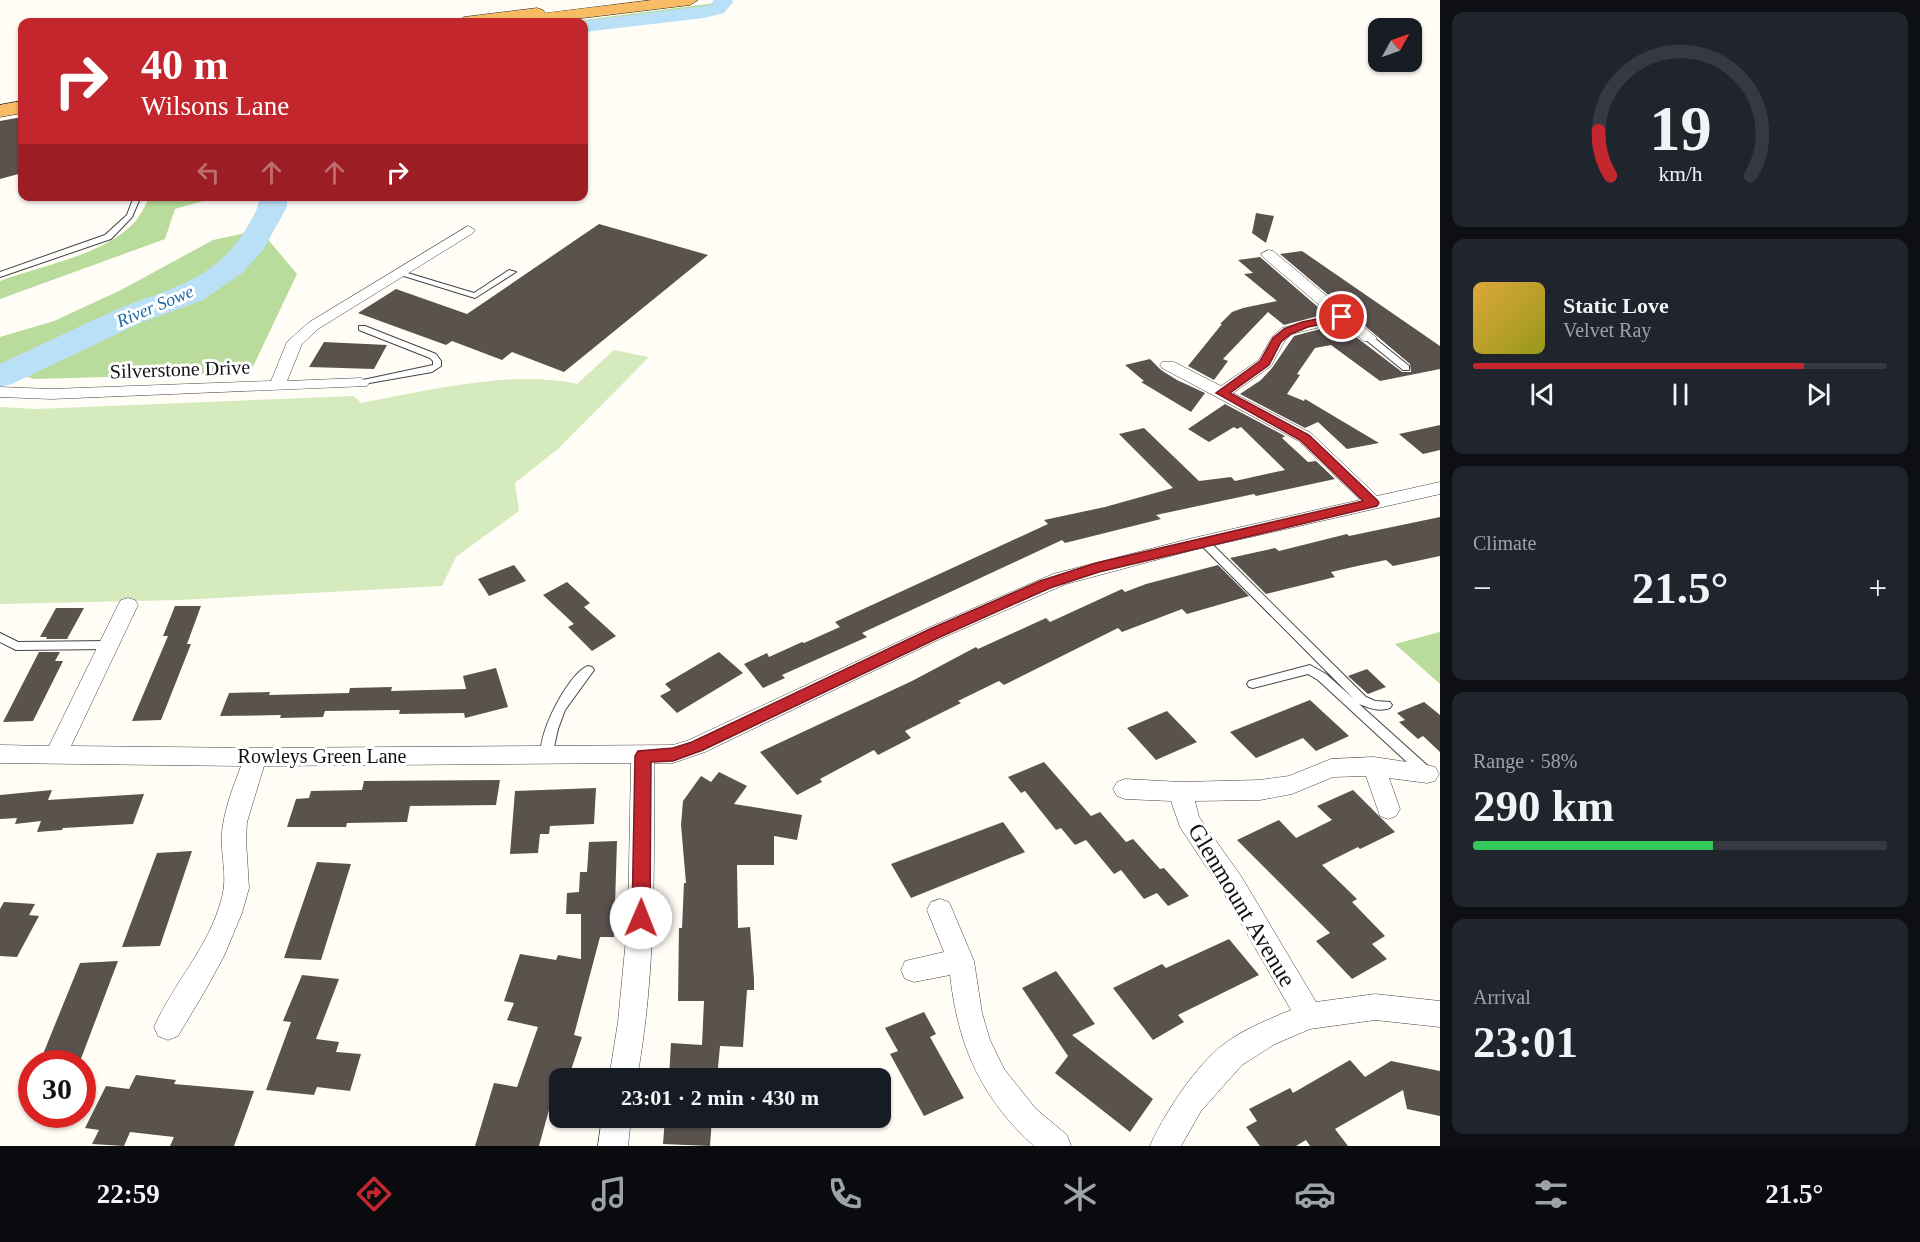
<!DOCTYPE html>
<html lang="en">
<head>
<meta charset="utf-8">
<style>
  :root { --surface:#171b24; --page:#20242c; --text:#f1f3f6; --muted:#9ea1a6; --line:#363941; --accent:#c4262e }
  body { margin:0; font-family:"Times New Roman",serif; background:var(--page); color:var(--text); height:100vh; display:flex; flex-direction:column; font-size:22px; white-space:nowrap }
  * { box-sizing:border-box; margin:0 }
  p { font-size:20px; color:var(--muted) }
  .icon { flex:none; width:33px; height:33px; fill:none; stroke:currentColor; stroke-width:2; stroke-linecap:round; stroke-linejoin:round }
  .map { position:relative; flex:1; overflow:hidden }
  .details { display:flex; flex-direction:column; gap:12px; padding:12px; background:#0d0f14; width:480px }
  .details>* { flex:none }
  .top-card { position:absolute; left:18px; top:18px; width:570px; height:183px; border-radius:12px; box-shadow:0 2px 4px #0004; background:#c4262e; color:#fff; overflow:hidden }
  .needle { width:39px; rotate:50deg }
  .controls { position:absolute; left:1368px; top:18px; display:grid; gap:12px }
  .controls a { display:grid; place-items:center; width:54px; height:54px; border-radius:12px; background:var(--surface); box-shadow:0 2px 4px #0004; font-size:30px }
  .speed { position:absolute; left:18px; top:1050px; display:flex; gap:12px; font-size:30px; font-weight:700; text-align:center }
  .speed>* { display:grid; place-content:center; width:78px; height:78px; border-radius:50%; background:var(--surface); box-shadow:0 2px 4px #0004; line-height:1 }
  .speed .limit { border:9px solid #d22; background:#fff; color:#111 }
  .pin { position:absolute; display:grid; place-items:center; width:51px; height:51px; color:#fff; margin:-26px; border:3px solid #fff; border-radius:50%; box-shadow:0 2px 6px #0007 }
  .me { position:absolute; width:66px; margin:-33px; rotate:1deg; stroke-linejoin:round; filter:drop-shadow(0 0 4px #0008) }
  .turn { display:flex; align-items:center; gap:21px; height:126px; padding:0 24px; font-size:27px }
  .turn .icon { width:78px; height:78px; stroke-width:2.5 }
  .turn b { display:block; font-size:42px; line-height:51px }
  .lanes { display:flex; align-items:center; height:57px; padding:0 24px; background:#0003; justify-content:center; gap:30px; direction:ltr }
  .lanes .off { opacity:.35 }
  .big { font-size:45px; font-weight:700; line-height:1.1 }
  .details .tile { flex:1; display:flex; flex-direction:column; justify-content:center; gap:9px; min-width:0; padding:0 21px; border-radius:12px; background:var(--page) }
  .details .dial { align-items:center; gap:0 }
  .dial svg { height:156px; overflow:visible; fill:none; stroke:var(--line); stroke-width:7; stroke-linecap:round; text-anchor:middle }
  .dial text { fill:var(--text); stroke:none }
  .song { display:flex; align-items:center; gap:18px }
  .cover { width:72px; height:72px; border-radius:9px; background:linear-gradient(135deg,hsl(40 70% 55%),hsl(60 70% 35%)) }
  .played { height:6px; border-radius:3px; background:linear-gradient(90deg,var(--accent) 80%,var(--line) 80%) }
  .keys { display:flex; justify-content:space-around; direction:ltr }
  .heat { display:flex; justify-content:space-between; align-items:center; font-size:33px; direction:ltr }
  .charge { height:9px; border-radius:4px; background:linear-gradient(90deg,#34c759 58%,var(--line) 0) }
  .trip { position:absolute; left:549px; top:1068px; width:342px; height:60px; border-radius:12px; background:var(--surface); box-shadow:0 2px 4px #0004; font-weight:700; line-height:60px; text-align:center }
  .dock { display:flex; height:96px; justify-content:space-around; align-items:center; background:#090b0e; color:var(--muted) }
  .dock .icon { width:42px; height:42px }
  .dock .current { color:var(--accent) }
  .dock b { font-size:27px; color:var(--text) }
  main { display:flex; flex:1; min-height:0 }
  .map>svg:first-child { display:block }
</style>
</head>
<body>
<main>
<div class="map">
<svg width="1440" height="1146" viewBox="0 0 1440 1146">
  <rect width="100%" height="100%" fill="#fffdf5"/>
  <path fill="#d5ebbd" d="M614,350L649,357L559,448L515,483L519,511L456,557L442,586L180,600L0,604V407L35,409L354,396L361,403C424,391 515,369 577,384Z"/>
  <g fill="#b9dc9c">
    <polygon points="723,2 717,9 704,12 584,26 584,22 568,22"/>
    <path d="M150,197H217L175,209L165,239L0,299V281C40,266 103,255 133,224C140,217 145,205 150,197Z"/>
    <polygon points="260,230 297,274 250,373 34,379 0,369 0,337 54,321 121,290 213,240"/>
    <polygon points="1440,632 1440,684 1395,644"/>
  </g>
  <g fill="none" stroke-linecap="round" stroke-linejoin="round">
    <g fill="#b9e0f7" fill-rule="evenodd">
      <polygon points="714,0 732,0 733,2 724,13 704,18 584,32 584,22 576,22 704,6 710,5"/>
      <path d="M259,196H287V207L263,250L242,273L203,300L140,323L12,384L0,387V364C39,346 77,327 116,310C168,288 214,282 246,229C252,218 259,210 259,196Z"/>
    </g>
  </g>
  <g fill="#5a524d">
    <polygon points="22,117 22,173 0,179 0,121"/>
    <polygon points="1256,213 1274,216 1266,243 1252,233"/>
    <polygon points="599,224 708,255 564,372 512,352 502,360 452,341 446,345 358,313 396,289 467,314"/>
    <polygon points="1302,251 1440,346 1440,369 1380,381 1331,345 1315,348 1297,374 1300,375 1287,394 1304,401 1305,399 1379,443 1347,449 1318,422 1305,428 1240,394 1261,380 1272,368 1294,336 1339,324 1402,372 1411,372 1410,364 1280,254"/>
    <polygon points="1260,257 1326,314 1284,325 1268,312 1223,359 1228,361 1214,380 1188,366 1222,324 1220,324 1232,312 1243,308 1277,301 1244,274 1253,273 1238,260"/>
    <polygon points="324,342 387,345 374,369 309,367"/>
    <polygon points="1150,359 1161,370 1177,380 1205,393 1191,412 1141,382 1144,381 1125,365"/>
    <polygon points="1225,404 1285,436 1282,438 1308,462 1316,461 1335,479 1256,496 1254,494 1156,515 1161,519 1065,543 1062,540 862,633 867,637 782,675 785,678 763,688 744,664 767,653 769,657 802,642 804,643 840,627 835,622 1048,524 1044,520 1105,507 1173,488 1119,434 1144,428 1199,481 1231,477 1235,481 1285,470 1241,427 1237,429 1234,427 1209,442 1188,429"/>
    <polygon points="1440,425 1440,450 1423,454 1399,434"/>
    <polygon points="1440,517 1440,556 1393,566 1386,560 1362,565 1331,572 1335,577 1266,594 1230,558 1275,548 1279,551 1347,534 1349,536"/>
    <polygon points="514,565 526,581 489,596 478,579"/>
    <polygon points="1218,565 1249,596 1187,614 1182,609 1122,632 1118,628 1004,685 999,681 958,701 961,703 905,731 911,738 878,755 874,750 820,779 822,782 797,795 760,752 912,681 976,647 978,649 1046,618 1050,622 1122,589 1125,592 1146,584"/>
    <polygon points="567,582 590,603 584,607 616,636 592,651 568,627 574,624 543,595"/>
    <polygon points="175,606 201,606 187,644 191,644 161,720 132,721 168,636 163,636"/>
    <polygon points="56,608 84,608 67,639 46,639 47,637 40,637"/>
    <polygon points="39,652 60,652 55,661 63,661 33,721 3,722"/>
    <polygon points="719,652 743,673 677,713 660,696 671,690 665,684"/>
    <polygon points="496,668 508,707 465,718 464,713 399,714 400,710 325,711 323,717 280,718 281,715 220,716 229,693 270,692 269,695 349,693 350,688 392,687 391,691 466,689 463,676"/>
    <polygon points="1367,669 1386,687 1368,694 1348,676"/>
    <polygon points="1310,700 1349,736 1316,751 1303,738 1256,758 1230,732"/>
    <polygon points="1424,702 1440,715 1440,752 1423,736 1418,739 1399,722 1405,720 1397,713"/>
    <polygon points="1167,711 1197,742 1156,760 1127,728"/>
    <polygon points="1044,762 1091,816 1100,812 1126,842 1133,839 1160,869 1164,868 1189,896 1168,906 1157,893 1144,899 1121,870 1114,874 1086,840 1075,845 1061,828 1056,830 1025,791 1021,793 1008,777"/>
    <polygon points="719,772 747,786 734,804 802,815 797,840 774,836 774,865 737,865 738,928 750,927 754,979 754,990 747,990 743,1047 720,1046 717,1078 669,1078 671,1043 702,1045 704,1001 678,1001 679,928 682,928 684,883 686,883 681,825 683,801 701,776 711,782"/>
    <polygon points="500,780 496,805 410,806 407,822 347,823 346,827 287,827 296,799 309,798 311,791 362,790 364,781"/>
    <polygon points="596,788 594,824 550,826 549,834 540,834 538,853 510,854 515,791"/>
    <polygon points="52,790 48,800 144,794 133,824 63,828 62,830 37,832 41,821 15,824 17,818 0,819 0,795"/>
    <polygon points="1353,790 1395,832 1360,849 1358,847 1322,865 1357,899 1352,902 1385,936 1372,944 1387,959 1352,979 1316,941 1330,933 1237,840 1279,820 1296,838 1332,820 1317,806"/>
    <polygon points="1003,822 1025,852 911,898 891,864"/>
    <polygon points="617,841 614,937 600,937 574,1035 582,1037 569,1076 559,1074 539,1146 475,1146 494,1083 517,1087 538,1027 507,1020 514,1003 504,1001 520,954 556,960 558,955 581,959 581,914 566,914 567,893 579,892 580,872 587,872 589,842"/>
    <polygon points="192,851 160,946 122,947 157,853"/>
    <polygon points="317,862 351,864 321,960 284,958"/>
    <polygon points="4,902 35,904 29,915 39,916 17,957 0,956 0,909"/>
    <polygon points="1229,939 1259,975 1178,1015 1184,1022 1153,1040 1113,988 1162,964 1166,968"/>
    <polygon points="118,961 79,1064 39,1064 80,963"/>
    <polygon points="1056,971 1095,1024 1072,1035 1153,1099 1130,1132 1055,1073 1068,1056 1022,988"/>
    <polygon points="302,975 339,979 316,1039 339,1042 336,1052 361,1054 350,1091 317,1087 314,1095 266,1090 291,1022 283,1021"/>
    <polygon points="924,1012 936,1034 930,1037 964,1098 924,1116 890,1054 898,1051 885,1028"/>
    <polygon points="1350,1060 1365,1077 1391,1061 1440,1071 1440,1116 1407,1109 1403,1090 1335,1129 1348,1146 1310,1146 1306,1140 1296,1146 1260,1146 1246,1127 1257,1121 1249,1109 1290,1088 1293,1093"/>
    <polygon points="136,1075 176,1080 174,1084 254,1091 234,1146 170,1146 174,1137 130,1132 124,1146 92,1144 99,1130 85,1128 106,1086 129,1089"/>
    <polygon points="665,1118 712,1118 710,1146 663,1144"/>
  </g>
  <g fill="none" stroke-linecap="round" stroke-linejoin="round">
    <defs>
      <g id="service">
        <polygon points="134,196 141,196 132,217 111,239 0,277 0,272 105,235 127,215"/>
        <polygon points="509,270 516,272 475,298 394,273 401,271 474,293"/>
        <polygon points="359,326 365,326 436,354 441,361 441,366 432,372 358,385 358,381 433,365 433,361 430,358 359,330"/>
        <polygon points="1366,336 1372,336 1409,366 1409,370 1403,370 1366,340"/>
        <path d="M1204,539L1208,540L1366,697L1375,701L1390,702L1392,705L1390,708C1379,712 1369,708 1359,704L1429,767L1431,771L1429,775L1425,776L1421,775L1318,680L1308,674L1253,688L1249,687L1247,684L1249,681L1310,665L1326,674L1354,699L1200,544L1199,542Z"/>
        <polygon points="0,633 18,642 109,641 113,642 115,645 113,648 109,649 16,650 0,642"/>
        <path d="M588,666L592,667L594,670L565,710L558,729L552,756L550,759L546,761L542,759C534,740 568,673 588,666Z"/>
      </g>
      <g id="minor">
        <polygon points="468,226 475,230 473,233 318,329 302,344 287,381 361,378 369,383 367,386 51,399 0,397 0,387 51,389 271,381 287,342 308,323"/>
        <path d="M1268,250L1273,251L1377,338L1374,341H1364L1340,322L1292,334L1284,342L1271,366L1233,393L1311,433L1377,496L1440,482V494L1193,550L1066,584L942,638L705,752L673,763H654C654,869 656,974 637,1078H609L618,1022L628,918L631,763L264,766L247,822L246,840L249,888L242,913L224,956L206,989L178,1036L168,1040L158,1036L154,1027C174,982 210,946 222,897C228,875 220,854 222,832C224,810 233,787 241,766L0,763V745L49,746L118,605L121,600L128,598L135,600L138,605L71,746L255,748L673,745L689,740L928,628L1053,574L1193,538L1360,500L1299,441L1162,368L1160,365L1162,362H1174L1221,386L1259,360L1272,337L1282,328L1331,315L1263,257L1261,254Z"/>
        <path d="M1374,757L1427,765L1435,767L1439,774L1435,781L1427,783L1389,778L1400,809L1396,816L1388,819L1380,816L1366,776L1333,777L1292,794L1260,800L1195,801L1199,817L1241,876L1316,1002L1375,994L1440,1001V1027L1375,1020L1310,1029L1275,1044L1242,1065L1201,1111L1181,1146H1150C1163,1115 1197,1064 1224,1044C1244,1029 1267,1020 1291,1010L1223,892L1180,827L1171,801L1125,799L1117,796L1113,789L1117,782L1125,779L1181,782L1260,780L1289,776L1331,759Z"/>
        <path d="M940,899L949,902L974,961L982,1013L990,1040L1004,1069L1036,1109L1067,1135L1071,1146H1034C981,1098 958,1046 950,975L914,982L905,979L901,970L905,961L944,952L927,910L931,902Z"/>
        <polygon points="602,1118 631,1118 628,1146 598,1146"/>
      </g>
      <g id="trunk">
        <polygon points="652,0 698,0 690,5 550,22 456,22 464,17 537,8 543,10 545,13"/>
        <polygon points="22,101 22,113 0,117 0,105"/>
      </g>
    </defs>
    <use href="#service" stroke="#444" stroke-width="2"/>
    <use href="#minor" stroke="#444" stroke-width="1"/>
    <use href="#trunk" stroke="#222" stroke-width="1"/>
    <use href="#service" fill="#fff" fill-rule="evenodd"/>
    <use href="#minor" fill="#fff" fill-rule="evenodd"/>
    <use href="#trunk" fill="#f7bc64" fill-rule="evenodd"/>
  </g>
  <polygon fill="#c4262e" stroke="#7f191e" stroke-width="1.5" points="1342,314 1346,315 1346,319 1308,327 1291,334 1281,342 1269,365 1230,393 1309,435 1377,500 1379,503 1377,506 1099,572 1050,588 940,637 703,750 673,761 651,762 650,918 647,924 641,927 635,924 632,918 635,756 638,751 673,748 692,742 930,629 1040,581 1096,563 1363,501 1300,440 1216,393 1260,361 1273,338 1284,329 1302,322"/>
  <g text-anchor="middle" stroke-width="6" stroke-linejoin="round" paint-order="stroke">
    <g font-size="18" font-style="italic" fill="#1768a6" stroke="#fff">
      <text transform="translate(155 306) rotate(-23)" y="6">River Sowe</text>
    </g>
    <g font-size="20" fill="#111" stroke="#fff">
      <text transform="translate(180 369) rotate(-2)" y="7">Silverstone Drive</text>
      <text x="322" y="763">Rowleys Green Lane</text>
    </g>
    <g font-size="24" fill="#111" stroke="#fff">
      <text transform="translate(1242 905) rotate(59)" y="8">Glenmount Avenue</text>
    </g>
  </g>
</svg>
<div class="controls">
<a><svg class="needle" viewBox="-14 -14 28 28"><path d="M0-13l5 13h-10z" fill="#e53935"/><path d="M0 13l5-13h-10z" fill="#9ea1a6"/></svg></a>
</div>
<div class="speed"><div class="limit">30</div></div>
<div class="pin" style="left:1342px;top:317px;background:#d93025"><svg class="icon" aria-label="arrive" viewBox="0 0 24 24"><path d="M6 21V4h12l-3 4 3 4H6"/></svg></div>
<svg class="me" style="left:641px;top:918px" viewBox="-20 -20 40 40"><circle r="19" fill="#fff"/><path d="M0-13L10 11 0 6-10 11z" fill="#c4262e"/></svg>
<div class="trip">23:01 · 2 min · 430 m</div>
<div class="top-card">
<div class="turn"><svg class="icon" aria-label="right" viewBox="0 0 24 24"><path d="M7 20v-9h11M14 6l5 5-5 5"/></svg><div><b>40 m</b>Wilsons Lane</div></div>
<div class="lanes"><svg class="icon off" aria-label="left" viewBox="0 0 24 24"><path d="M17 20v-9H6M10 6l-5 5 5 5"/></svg><svg class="icon off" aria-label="ahead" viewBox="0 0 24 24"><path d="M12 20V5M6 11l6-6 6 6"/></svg><svg class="icon off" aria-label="ahead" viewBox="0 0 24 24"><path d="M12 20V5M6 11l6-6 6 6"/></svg><svg class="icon" aria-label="right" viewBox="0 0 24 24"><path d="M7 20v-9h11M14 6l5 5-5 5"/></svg></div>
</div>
</div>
<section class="details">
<div class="tile dial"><svg viewBox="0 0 100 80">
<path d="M14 69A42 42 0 1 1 86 69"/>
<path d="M14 69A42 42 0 0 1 8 46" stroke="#c4262e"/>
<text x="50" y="56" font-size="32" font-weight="700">19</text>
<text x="50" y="72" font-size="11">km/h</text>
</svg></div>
<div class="tile">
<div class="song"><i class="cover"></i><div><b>Static Love</b><p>Velvet Ray</p></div></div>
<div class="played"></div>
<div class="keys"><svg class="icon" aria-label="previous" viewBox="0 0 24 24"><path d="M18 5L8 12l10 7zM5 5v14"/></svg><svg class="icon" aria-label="pause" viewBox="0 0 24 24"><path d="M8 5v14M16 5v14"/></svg><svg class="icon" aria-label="next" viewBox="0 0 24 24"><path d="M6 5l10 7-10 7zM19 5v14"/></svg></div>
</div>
<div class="tile"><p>Climate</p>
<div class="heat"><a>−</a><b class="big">21.5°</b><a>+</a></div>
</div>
<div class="tile"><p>Range · 58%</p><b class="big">290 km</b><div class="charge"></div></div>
<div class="tile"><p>Arrival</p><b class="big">23:01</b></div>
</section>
</main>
<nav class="dock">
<b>22:59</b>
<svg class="icon current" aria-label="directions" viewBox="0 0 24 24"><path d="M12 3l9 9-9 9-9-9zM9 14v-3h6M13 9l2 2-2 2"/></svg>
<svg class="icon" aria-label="music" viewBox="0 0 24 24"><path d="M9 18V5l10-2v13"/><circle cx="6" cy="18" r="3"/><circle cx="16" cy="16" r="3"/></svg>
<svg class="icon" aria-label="phone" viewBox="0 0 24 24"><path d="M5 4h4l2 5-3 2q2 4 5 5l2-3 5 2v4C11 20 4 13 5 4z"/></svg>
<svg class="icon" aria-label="climate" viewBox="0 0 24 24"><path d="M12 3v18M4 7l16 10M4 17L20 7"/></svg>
<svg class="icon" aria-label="car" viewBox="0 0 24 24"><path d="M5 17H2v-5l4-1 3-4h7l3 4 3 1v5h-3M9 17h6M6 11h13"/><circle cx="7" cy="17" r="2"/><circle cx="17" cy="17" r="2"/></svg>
<svg class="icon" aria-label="filters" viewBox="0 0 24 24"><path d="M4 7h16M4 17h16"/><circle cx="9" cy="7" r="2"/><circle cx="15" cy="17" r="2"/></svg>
<b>21.5°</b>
</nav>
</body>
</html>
